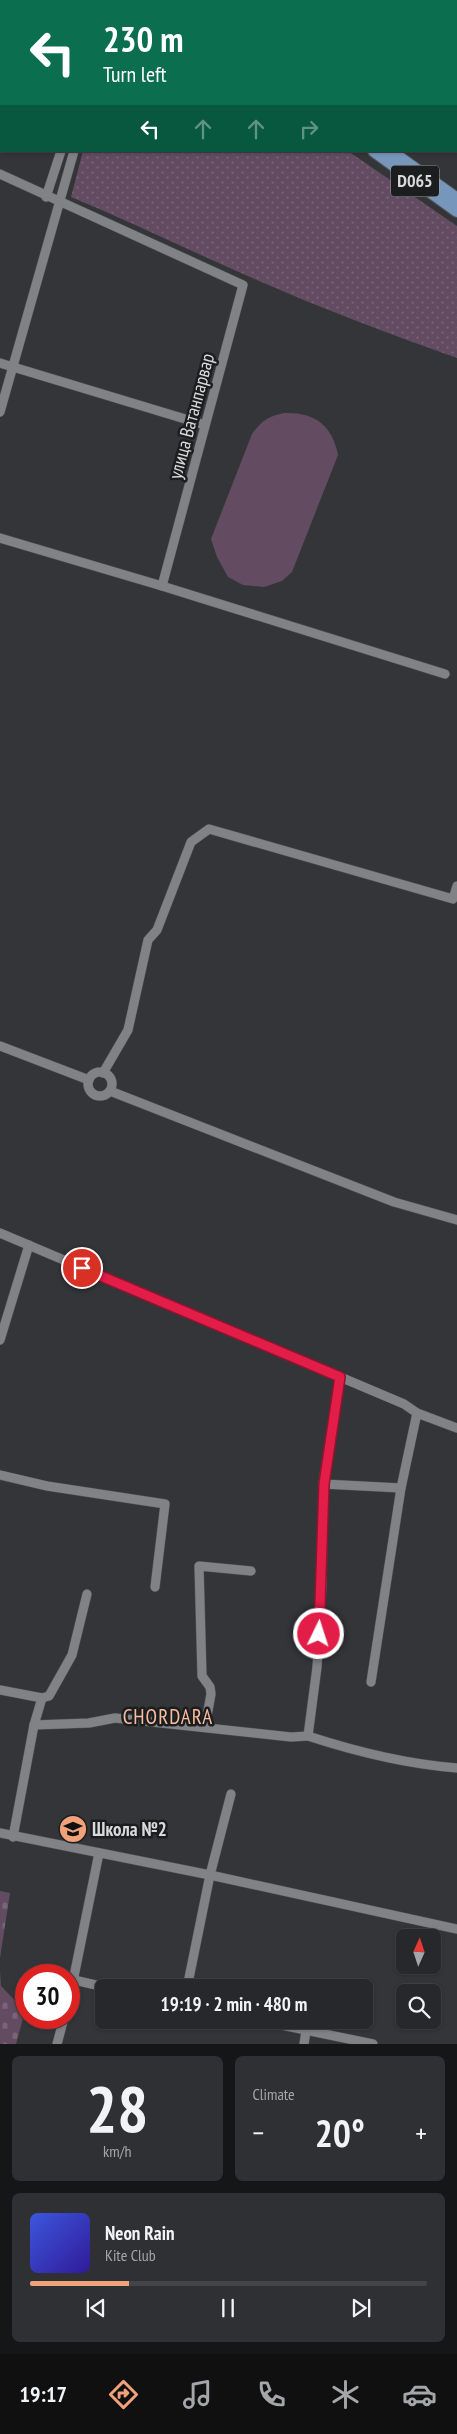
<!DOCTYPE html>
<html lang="en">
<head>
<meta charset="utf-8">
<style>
  :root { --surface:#27282b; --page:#2f3033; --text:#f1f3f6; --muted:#a4a6a9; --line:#434447; --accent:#f1a27b }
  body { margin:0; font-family:"PT Sans Narrow",sans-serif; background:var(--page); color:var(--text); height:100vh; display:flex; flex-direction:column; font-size:19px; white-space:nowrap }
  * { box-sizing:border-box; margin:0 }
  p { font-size:16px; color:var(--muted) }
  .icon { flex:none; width:28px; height:28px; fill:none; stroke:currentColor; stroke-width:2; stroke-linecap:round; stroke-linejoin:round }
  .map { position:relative; height:2044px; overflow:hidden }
  .drawer { display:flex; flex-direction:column; gap:12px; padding:12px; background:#151618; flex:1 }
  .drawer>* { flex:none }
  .top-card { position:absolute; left:0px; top:0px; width:458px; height:152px; box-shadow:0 1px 4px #0004,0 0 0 1px var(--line); background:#0b6e4f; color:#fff; overflow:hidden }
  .needle { width:32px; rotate:3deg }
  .controls { position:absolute; left:396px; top:1929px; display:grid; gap:10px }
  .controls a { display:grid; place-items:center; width:45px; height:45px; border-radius:8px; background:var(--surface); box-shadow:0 1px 4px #0004,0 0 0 1px var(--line); font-size:25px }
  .speed { position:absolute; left:15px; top:1964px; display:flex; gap:10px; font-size:25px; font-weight:700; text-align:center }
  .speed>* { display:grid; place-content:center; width:65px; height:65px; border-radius:50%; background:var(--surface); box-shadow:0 1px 4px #0004,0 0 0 1px var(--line); line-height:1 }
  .speed .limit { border:8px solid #d22; background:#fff; color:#111 }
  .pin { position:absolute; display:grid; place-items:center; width:42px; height:42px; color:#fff; margin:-21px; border:2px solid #fff; border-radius:50%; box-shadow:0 1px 5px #0007 }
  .me { position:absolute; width:55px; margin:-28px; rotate:4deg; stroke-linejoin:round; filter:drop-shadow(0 0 4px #0008) }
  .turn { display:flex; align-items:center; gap:18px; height:105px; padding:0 20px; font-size:22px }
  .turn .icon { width:65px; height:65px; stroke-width:2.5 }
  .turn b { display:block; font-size:35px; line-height:42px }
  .lanes { display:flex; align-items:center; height:48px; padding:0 20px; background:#0003; justify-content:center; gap:25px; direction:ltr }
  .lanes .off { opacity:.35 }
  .big { font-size:38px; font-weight:800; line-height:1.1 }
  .drawer .card { flex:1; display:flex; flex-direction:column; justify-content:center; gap:8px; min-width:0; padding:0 18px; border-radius:8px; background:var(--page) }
  .drawer .dial { align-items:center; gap:0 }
  .dial b { font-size:65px; line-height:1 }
  .song { display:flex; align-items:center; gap:15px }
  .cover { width:60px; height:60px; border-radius:8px; background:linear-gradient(135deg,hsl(230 70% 55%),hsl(250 70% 35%)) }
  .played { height:5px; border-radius:2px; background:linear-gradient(90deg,var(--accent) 25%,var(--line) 25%) }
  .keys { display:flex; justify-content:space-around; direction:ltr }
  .heat { display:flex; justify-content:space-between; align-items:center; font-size:28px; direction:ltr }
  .drawer .tiles { flex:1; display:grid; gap:12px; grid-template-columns:1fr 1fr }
  .card:last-child { grid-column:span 2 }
  .trip { position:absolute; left:95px; top:1979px; width:278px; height:50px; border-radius:8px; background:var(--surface); box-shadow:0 1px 4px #0004,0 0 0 1px var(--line); font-weight:800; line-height:50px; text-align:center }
  .menu { display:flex; height:80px; justify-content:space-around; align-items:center; background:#101011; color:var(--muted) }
  .menu .icon { width:35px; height:35px }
  .menu .current { color:var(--accent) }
  .menu b { font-size:22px; color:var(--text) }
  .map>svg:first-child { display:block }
</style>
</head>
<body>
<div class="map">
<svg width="457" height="2044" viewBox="0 0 457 2044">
  <defs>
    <pattern id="green-dots" width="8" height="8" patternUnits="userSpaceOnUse" patternTransform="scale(1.25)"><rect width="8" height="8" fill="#634c61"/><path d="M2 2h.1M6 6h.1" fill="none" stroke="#796577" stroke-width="1.8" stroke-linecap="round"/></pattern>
    <pattern id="cemetery-stones" width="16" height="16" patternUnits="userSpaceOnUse" patternTransform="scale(1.25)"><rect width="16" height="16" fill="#634c61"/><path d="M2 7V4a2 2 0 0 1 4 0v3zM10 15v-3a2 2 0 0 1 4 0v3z" fill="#796577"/></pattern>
  </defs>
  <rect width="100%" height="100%" fill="#343539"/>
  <path fill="url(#green-dots)" d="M83,151H348L457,226V358C384,332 312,305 241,273C184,248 129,221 71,197Z"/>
  <g fill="url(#cemetery-stones)">
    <polygon points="0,1891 10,1893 0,1958"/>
    <polygon points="0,1971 1,1986 25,2011 16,2044 0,2044"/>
  </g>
  <path fill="#634c61" d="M284,413C315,412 332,425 338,455L292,572L282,581L264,587L243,585L228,577L217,557L211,539L252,434C261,421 269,416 284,413Z"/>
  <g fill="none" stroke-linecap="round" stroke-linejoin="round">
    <defs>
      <g id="minor">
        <polyline points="111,1 111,0"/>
        <polyline points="122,1 122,0"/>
        <polyline points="0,174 243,285 162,586 0,538"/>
        <polyline points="46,197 61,151"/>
        <polyline points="0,363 205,425"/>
        <polyline points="0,412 74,151"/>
        <polyline points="162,586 445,674"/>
        <polyline points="0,1046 89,1080"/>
        <circle cx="100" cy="1084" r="12"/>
        <polyline points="103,1073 128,1030 148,940 157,930 191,842 209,829 453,899 457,886"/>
        <polyline points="110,1091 394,1202 457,1220"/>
        <polyline points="0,1233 404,1404 417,1413"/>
        <polyline points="0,1340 29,1245"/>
        <polyline points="0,1475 47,1486 165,1504 155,1587"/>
        <polyline points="323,1484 340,1377"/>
        <polyline points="371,1682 401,1488 417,1413 457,1428"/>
        <polyline points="0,1690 42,1698 34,1725 89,1723 115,1718 291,1737 308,1736 317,1667 322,1584 323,1484 401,1488"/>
        <polyline points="42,1698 49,1696 72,1655 87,1594"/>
        <polyline points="205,1727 211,1694 210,1687 202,1676 199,1566 251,1571"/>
        <path d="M308,1736C357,1752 406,1764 457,1768"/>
        <polyline points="0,1833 210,1875 457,1929"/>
        <polyline points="13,1837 34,1725"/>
        <polyline points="74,1980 109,1988"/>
        <polyline points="187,1988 210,1875 231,1794"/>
        <polyline points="69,2001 99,1853"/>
        <polyline points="257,2020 373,2044"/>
        <polyline points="57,2044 64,2018"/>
        <polyline points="304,2044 306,2031"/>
      </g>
      <g id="primary">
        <polyline points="164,0 166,1"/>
        <polyline points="181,0 183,1"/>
        <polyline points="374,151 457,211"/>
        <polyline points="390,151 457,199"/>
      </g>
    </defs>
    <use href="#minor" stroke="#515255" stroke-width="10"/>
    <use href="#primary" stroke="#515255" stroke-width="14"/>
    <use href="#minor" stroke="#818286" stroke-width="9"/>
    <use href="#primary" stroke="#7696bb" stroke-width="12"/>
  </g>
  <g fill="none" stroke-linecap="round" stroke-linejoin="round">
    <defs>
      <polyline id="route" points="82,1268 340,1377 324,1484 319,1634"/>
    </defs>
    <use href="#route" stroke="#92132f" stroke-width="12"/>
    <use href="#route" stroke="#e11d48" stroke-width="9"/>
  </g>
  <defs>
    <symbol id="school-disc" viewBox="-11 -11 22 22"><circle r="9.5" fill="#f1a27b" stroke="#1c1d1e"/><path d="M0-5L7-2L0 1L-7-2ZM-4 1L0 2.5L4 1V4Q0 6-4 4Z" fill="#111"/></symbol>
  </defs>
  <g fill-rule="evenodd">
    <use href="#school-disc" x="57" y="1813" width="32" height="32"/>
  </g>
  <g text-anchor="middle" stroke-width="5" stroke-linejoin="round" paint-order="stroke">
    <rect fill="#1c1d1e" stroke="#a1a1a3" stroke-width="1" x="391" y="165.5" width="48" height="31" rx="4"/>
    <g font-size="18" font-weight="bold" fill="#dadadc">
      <text x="415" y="187">D065</text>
    </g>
    <g font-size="19" fill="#dadadc" stroke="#1c1d1e">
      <text transform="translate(191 416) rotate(-75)" y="7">улица Ватанпарвар</text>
    </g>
    <g font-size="19" font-weight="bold" fill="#dadadc" stroke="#1c1d1e" text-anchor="start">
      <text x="92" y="1836">Школа №2</text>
    </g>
    <g font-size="21" letter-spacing="1" fill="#f8bc9f" stroke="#1c1d1e">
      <text x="168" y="1724">CHORDARA</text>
    </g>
  </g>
</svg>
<div class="controls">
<a><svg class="needle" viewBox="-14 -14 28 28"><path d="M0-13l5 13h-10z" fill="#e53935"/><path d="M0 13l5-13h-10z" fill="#a4a6a9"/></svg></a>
<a><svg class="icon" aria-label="search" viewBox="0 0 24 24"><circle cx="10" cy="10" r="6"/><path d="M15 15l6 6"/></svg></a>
</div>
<div class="speed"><div class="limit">30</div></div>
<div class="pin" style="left:82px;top:1268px;background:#d93025"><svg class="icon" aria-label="arrive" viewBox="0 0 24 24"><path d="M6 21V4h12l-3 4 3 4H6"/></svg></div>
<svg class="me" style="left:319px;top:1634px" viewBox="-20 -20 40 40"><circle r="17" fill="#e11d48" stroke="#fff" stroke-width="3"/><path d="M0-11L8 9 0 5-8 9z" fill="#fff"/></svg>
<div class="trip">19:19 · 2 min · 480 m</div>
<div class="top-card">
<div class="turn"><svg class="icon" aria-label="left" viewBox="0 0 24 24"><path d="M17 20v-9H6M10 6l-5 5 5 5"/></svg><div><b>230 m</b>Turn left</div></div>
<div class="lanes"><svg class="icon" aria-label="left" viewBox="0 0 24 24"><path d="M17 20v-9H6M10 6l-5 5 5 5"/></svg><svg class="icon off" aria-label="ahead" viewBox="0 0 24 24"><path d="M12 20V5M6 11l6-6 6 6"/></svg><svg class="icon off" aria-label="ahead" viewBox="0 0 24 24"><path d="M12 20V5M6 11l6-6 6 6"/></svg><svg class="icon off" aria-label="right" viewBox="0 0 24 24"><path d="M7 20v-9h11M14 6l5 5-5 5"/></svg></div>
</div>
</div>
<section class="drawer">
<div class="tiles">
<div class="card dial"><b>28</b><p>km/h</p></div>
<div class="card"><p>Climate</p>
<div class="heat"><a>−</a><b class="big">20°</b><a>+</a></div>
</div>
<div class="card">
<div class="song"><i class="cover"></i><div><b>Neon Rain</b><p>Kite Club</p></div></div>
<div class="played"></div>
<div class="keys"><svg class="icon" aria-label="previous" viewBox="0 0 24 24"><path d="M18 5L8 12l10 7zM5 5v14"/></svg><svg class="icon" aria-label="pause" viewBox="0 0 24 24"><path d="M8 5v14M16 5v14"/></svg><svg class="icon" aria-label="next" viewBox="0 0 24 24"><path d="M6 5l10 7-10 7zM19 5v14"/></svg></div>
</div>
</div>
</section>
<nav class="menu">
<b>19:17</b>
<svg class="icon current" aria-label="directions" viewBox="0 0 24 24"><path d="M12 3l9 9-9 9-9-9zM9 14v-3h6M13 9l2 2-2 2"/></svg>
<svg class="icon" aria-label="music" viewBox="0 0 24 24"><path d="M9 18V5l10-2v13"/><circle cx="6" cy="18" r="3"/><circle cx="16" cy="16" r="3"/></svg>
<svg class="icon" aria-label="phone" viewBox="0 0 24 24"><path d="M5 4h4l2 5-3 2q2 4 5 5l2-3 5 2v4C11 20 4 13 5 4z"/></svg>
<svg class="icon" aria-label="climate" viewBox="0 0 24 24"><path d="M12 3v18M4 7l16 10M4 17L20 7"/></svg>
<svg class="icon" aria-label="car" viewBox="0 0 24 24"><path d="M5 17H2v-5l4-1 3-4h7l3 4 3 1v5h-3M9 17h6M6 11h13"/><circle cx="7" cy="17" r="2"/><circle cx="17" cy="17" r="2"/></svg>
</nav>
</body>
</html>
